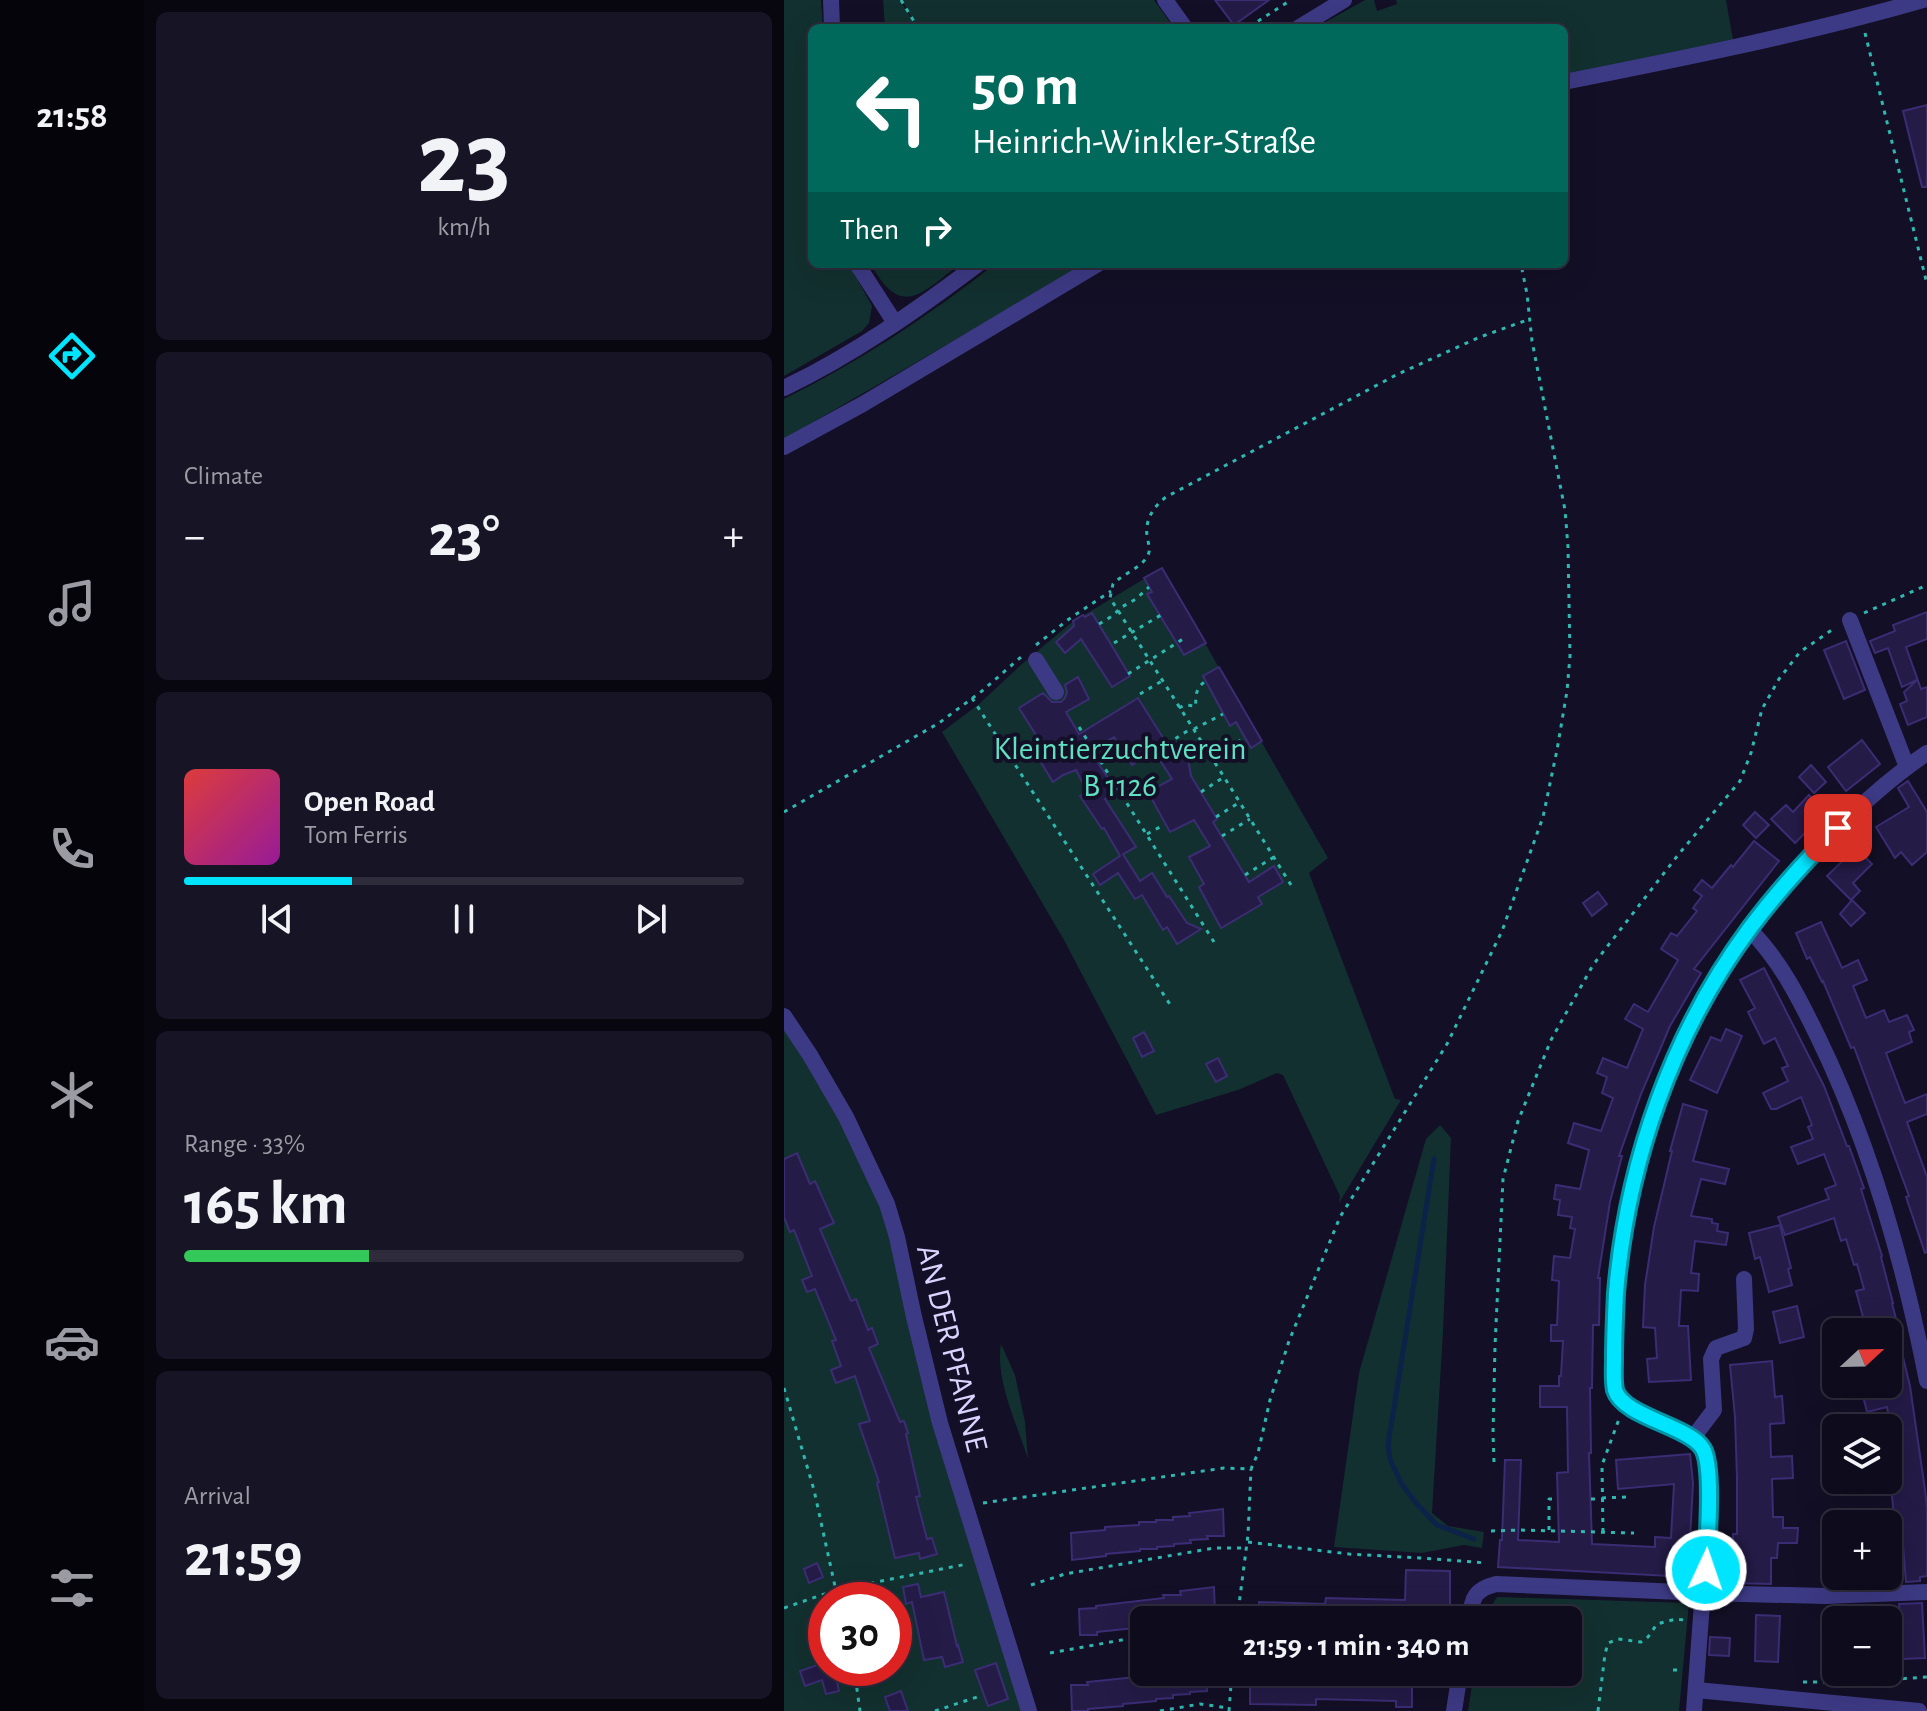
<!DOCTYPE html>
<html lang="en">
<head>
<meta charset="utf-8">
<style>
  :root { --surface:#0e0b1c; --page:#171425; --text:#f1f3f6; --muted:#9b9ba3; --line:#2e2b3b; --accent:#00e5ff }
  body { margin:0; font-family:"Alegreya Sans",sans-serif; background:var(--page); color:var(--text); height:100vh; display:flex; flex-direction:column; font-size:30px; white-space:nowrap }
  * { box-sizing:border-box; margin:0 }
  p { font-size:26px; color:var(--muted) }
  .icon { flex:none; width:44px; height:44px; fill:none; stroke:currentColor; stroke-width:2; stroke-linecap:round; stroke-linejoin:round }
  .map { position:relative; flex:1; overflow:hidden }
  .drawer { display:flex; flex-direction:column; gap:12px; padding:12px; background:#08060f; width:640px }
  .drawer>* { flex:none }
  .hud { position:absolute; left:24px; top:24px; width:760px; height:244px; border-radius:12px; box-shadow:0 8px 32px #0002,0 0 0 2px var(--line); background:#00695c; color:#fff; overflow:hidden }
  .needle { width:52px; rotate:68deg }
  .controls { position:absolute; left:1038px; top:1318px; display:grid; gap:16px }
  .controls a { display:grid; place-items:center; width:80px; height:80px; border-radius:12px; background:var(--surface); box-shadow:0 8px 32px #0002,0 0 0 2px var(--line); font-size:40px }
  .speed { position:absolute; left:24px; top:1582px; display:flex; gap:16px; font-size:40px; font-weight:700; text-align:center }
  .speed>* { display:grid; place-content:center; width:104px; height:104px; border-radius:50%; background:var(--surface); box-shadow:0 8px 32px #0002,0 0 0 2px var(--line); line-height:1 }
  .speed .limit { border:12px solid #d22; background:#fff; color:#111 }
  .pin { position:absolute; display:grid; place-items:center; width:68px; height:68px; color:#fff; margin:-34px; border-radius:16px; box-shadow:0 4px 12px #0006 }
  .me { position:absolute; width:88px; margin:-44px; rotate:3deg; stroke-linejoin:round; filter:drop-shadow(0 0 6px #0008) }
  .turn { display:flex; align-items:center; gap:28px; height:168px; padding:0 32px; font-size:36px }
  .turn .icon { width:104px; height:104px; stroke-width:2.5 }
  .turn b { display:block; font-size:56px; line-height:68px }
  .then { display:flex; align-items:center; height:76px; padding:0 32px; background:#0003; gap:16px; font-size:30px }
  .big { font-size:60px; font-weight:700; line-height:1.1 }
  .drawer .card { flex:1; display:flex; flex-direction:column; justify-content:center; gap:12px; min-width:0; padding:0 28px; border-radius:12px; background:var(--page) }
  .drawer .dial { align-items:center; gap:0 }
  .dial b { font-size:104px; line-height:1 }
  .song { display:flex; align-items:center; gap:24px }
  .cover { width:96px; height:96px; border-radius:12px; background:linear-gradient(135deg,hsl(0 70% 55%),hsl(300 70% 35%)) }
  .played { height:8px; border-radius:4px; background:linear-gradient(90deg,var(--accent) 30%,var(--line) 30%) }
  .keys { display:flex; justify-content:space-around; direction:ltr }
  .heat { display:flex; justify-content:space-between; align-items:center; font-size:44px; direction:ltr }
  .charge { height:12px; border-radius:6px; background:linear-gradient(90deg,#34c759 33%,var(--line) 0) }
  .trip { position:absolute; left:346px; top:1606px; width:452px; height:80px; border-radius:12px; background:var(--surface); box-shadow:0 8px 32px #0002,0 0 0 2px var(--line); font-weight:700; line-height:80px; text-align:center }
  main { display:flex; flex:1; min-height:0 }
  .tabs { display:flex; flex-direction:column; width:144px; justify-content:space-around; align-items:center; background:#06040b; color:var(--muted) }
  .tabs .icon { width:56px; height:56px }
  .tabs .current { color:var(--accent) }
  .tabs b { font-size:36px; color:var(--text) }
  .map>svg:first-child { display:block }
</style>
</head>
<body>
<main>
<nav class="tabs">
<b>21:58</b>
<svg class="icon current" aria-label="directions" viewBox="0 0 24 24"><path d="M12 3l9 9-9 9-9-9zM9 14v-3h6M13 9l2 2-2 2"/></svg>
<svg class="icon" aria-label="music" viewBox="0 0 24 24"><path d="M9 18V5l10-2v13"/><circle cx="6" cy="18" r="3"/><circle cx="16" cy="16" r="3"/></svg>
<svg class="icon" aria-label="phone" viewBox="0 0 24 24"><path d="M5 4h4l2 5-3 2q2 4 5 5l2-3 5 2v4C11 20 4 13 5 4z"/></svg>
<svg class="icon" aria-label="climate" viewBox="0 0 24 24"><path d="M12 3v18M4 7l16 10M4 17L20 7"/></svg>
<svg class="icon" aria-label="car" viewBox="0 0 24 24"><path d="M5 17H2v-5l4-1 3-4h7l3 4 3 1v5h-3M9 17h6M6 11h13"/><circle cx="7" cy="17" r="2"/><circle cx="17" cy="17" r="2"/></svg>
<svg class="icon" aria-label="filters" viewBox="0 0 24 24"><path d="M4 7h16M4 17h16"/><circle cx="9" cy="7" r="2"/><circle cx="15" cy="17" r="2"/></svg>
</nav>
<section class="drawer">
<div class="card dial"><b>23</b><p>km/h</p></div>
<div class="card"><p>Climate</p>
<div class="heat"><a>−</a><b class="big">23°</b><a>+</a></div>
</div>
<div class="card">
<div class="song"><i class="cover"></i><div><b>Open Road</b><p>Tom Ferris</p></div></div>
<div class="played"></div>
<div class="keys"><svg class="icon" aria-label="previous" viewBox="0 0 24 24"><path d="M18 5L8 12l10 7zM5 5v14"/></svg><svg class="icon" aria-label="pause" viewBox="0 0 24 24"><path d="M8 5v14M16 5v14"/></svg><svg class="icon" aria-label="next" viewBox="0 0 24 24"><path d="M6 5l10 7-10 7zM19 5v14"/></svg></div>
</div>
<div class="card"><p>Range · 33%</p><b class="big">165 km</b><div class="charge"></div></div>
<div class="card"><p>Arrival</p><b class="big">21:59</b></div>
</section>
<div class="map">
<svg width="1143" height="1711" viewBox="0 0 1143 1711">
  <rect width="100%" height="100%" fill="#130f26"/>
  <g fill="#12302f" fill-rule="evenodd">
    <polygon points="0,0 37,0 39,28 28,28 28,264 65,264 88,306 85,323 78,331 0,376"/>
    <polygon points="99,0 116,0 131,24 118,0 370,0 390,28 101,28"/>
    <polygon points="581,0 590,0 593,11 613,4 612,0 942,0 949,40 780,75 780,28 531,28"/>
    <path d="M87,264H176C138,293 117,320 87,264Z"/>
    <path d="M211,264H302L0,439V399C75,362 145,316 211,264Z"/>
    <polygon points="378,568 544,858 525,873 611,1099 617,1100 555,1203 556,1196 499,1075 493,1073 454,1090 372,1115 280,940 158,732 195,704 238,664 287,623"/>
    <path d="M0,1026L59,1119L100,1213L237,1711H0ZM42,1600H110V1668H42Z"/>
    <polygon points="656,1125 667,1138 659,1332 648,1513 664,1526 700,1532 698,1548 680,1545 638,1553 550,1547 575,1373 642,1139"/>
    <path d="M217,1344L231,1375L241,1422L244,1459C233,1424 211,1380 217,1344Z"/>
    <polygon points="713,1597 905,1603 895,1711 684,1711 690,1672 784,1672 784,1620 699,1620"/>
  </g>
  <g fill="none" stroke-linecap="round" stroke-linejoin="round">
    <polyline stroke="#0c2248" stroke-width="5" points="650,1159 604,1445 606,1459 617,1483 632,1503 653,1525 690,1539"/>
  </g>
  <g fill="#241b47" stroke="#3b2d73" stroke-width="2">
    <polygon points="431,0 485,0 450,25"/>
    <polygon points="1143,105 1143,187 1138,187 1119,111"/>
    <polygon points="378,568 422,643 400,655 363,594 368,592 360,578"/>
    <polygon points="1143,612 1143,639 1122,647 1137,689 1143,687 1143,717 1124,725 1116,704 1123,701 1120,692 1133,680 1118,687 1104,648 1091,653 1086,641 1111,631 1109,625"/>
    <polygon points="308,613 346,676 328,687 297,639 281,653 272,642 290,626 289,621 299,615 301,617"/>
    <polygon points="1062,641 1081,690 1060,699 1040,650"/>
    <polygon points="435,667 478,741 467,748 452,722 446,726 419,676"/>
    <polygon points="294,677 305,699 282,712 295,734 354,698 393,760 403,754 407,776 433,819 429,822 465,882 490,866 499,882 474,897 478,904 437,928 415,887 420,884 405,857 426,846 410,820 386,832 364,792 388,779 370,751 348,765 330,737 306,751 332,790 321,799 352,847 339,854 356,881 368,873 383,897 385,896 403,923 417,929 393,944 383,927 379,930 358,895 351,899 334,873 316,885 309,874 336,856 320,828 318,829 296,796 303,791 292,770 279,775 269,782 253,756 262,751 235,708 259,693 268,702 277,702 281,698 283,692 281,685"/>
    <polygon points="1078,740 1096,764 1062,791 1044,767"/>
    <polygon points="1027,765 1042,782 1030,793 1015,777"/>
    <polygon points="1124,781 1143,812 1143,852 1128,865 1117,852 1111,858 1092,827 1125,807 1114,788"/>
    <polygon points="1025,795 1042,812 1011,843 987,819 1002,805 1009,812"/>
    <polygon points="971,812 985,825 972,838 959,825"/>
    <polygon points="970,841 995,861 910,969 917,973 886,1026 857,1094 835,1156 838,1156 826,1202 814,1278 816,1278 815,1325 809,1325 808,1388 806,1388 807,1453 805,1453 808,1544 871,1547 871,1537 887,1538 890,1484 834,1489 832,1460 906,1454 909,1483 904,1577 714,1567 716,1540 718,1540 721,1460 737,1460 734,1540 775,1542 773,1473 784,1472 783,1407 756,1407 756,1386 775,1386 775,1376 777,1376 779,1341 767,1341 767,1325 773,1325 775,1281 768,1280 770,1256 786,1258 791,1229 786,1228 788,1217 774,1215 776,1200 770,1199 772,1185 796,1189 805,1150 784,1143 790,1123 817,1131 829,1098 818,1093 823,1077 813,1073 819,1058 843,1068 859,1029 841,1019 850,1004 864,1012 894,960 877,949 887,933 893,936 913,911 909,908 918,896 910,890 918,880 928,888 947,865 949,867"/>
    <polygon points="1072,848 1088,864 1069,883 1076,891 1067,900 1043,876"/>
    <polygon points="814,892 823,904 808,916 799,903"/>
    <polygon points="1068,900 1081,913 1067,926 1056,914"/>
    <polygon points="1037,922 1058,968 1074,960 1083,980 1069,986 1082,1018 1100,1010 1105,1022 1123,1015 1130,1030 1125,1032 1128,1042 1102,1053 1121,1103 1143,1094 1143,1114 1123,1122 1143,1177 1143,1252 1141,1253 1122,1197 1125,1196 1070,1047 1067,1048 1039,981 1038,982 1026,957 1023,959 1012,933"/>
    <polygon points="980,968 1040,1086 1063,1146 1065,1146 1080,1188 1077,1189 1098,1256 1097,1257 1109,1303 1108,1303 1113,1323 1111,1324 1126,1386 1141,1490 1143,1508 1143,1576 1136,1577 1136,1581 1122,1582 1118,1533 1104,1534 1104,1518 1110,1517 1104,1455 1111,1454 1103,1407 1083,1412 1079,1396 1104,1390 1104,1325 1078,1332 1074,1318 1079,1317 1072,1291 1080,1289 1073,1264 1070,1265 1062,1239 1057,1241 1050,1218 1001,1235 994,1217 1045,1199 1041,1189 1052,1185 1040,1154 1014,1164 1007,1147 1029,1139 1024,1127 1028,1125 1017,1097 992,1109 987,1109 979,1093 1004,1081 998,1068 1004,1066 991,1038 980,1044 964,1012 971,1008 956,980"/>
    <polygon points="942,1029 958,1036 933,1093 906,1080 927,1037 937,1041"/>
    <polygon points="360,1032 370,1051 358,1057 349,1038"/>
    <polygon points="434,1058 443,1076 432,1082 422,1064"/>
    <polygon points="899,1104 923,1111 909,1161 945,1169 941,1184 917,1179 907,1216 928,1219 928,1223 934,1224 933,1231 944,1233 942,1245 911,1241 907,1273 915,1274 914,1291 897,1290 895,1326 904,1326 907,1380 865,1382 863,1359 873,1358 871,1328 859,1327 861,1285 870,1227 888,1151 886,1151"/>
    <polygon points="13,1153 26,1184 31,1181 50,1223 36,1229 67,1301 72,1299 84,1330 88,1328 94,1344 85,1348 116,1422 120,1421 124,1433 122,1434 136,1496 132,1497 143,1539 148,1538 153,1554 136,1559 135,1553 111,1558 93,1483 95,1482 75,1424 86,1421 71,1376 52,1383 47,1370 57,1366 48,1341 52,1340 31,1289 23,1292 18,1280 28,1276 10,1230 6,1232 0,1217 0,1159"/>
    <polygon points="996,1225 1007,1268 1004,1269 1008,1285 985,1292 976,1257 971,1259 965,1233"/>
    <polygon points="1013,1306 1020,1337 996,1343 989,1312"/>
    <polygon points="988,1361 991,1397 998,1396 1000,1423 986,1424 987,1457 1008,1456 1009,1478 988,1479 989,1517 999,1517 999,1528 1014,1528 1013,1543 994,1543 993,1558 987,1558 987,1584 949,1583 949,1534 953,1534 953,1478 951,1417 946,1365"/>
    <polygon points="439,1509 440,1536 423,1536 424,1539 406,1540 407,1543 390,1544 390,1546 373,1547 373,1549 356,1549 356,1551 322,1554 322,1556 288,1560 287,1533 321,1530 321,1527 355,1525 355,1522 372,1522 372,1520 389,1520 389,1517 406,1516 405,1513"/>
    <polygon points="33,1563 39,1577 25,1583 20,1569"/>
    <polygon points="622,1570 666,1571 666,1610 637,1609 637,1620 475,1620 475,1602 541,1604 542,1598 621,1600"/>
    <polygon points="134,1584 137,1597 160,1592 173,1646 174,1645 179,1662 161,1667 158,1657 140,1660 128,1602 122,1604 119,1587"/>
    <polygon points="430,1587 431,1614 414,1615 414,1618 397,1618 397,1620 360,1620 360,1627 313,1632 313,1635 296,1635 295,1609 312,1608 312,1606 380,1598 379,1595 397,1595 396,1591"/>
    <polygon points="1138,1603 1141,1658 1119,1659 1115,1604"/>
    <polygon points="1082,1605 1082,1620 1043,1620 1043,1607"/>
    <polygon points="972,1615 996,1616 994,1662 971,1661"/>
    <polygon points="926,1637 946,1638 945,1656 925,1655"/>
    <polygon points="42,1662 42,1668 50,1668 55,1691 42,1694 38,1680 21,1686 16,1671"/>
    <polygon points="212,1663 224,1699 204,1706 191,1670"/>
    <polygon points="371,1672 422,1672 423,1691 406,1692 406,1694 389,1695 389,1698 372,1699 372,1701 339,1704 339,1706 304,1709 304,1711 288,1711 287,1685 304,1685 303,1682 371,1675"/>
    <polygon points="613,1672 628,1672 628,1707 612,1707 612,1701 532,1699 532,1705 466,1704 466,1678 533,1680 533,1674 613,1676"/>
    <polygon points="117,1691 124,1711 106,1711 101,1697"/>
  </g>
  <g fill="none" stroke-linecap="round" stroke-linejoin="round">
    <g stroke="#2fb8b0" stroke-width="3" stroke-dasharray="4 6" stroke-linecap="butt">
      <polyline points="117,0 134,28"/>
      <polyline points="468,28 468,25 507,0"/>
      <polyline points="1081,33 1143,284"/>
      <polyline points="1080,613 1143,585"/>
      <polyline points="315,624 330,615 336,608 352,599 365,587"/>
      <polyline points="330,643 377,615"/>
      <polyline points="252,645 285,619 327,591"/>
      <polyline points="344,674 399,639"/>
      <polyline points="356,694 378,681"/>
      <polyline points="188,698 387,1006"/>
      <path d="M395,708L401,705L412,706C411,696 412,687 422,681"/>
      <polyline points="295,727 430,942"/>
      <polyline points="410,729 439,714"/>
      <polyline points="383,744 408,728"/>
      <polyline points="427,757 461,738"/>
      <polyline points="417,792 440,777"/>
      <polyline points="0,812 155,723 198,691 237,657"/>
      <polyline points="432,817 456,802"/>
      <polyline points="363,834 378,826"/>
      <polyline points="438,836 466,819"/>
      <polyline points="461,875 490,857"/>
      <path d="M507,885L440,777L326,598L329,584C338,574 358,568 364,555C367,549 364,543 363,536C361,520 369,507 382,497L614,374L696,337L746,319"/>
      <polyline points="0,1388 30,1490 54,1600"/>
      <polyline points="710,1462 709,1434 711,1346 719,1179 734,1121 767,1040 809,965 894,855 956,781 967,753 978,709 995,679 1016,652 1052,627"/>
      <polyline points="818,1498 844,1497"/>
      <polyline points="807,1499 818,1499"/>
      <polyline points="199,1503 440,1468 467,1469 474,1453 486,1400 505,1341 556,1217 663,1044 718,931 759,817 773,750 783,691 786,656 784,547 781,510 748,341 743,294 737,264"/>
      <polyline points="765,1530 765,1499 774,1499"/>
      <polyline points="707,1531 736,1530 850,1533"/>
      <polyline points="819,1532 818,1465 835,1419"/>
      <polyline points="464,1542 565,1554 636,1558 702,1563"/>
      <polyline points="247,1585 281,1574 430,1548 462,1548"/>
      <polyline points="0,1608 52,1590 183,1564"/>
      <polyline points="453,1620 464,1535 467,1469"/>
      <polyline points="266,1653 360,1636"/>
      <polyline points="70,1668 76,1711"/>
      <polyline points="889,1670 898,1670"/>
      <polyline points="1019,1682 1069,1682 1143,1677"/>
      <polyline points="151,1711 193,1697"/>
      <polyline points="376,1711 416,1704 445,1708"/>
      <polyline points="445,1711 448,1672"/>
      <polyline points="814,1711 821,1654 824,1643 834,1639 857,1642 864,1637 873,1624 892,1619 900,1620"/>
    </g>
    <g stroke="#3d3a85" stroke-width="16">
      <polyline points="47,0 48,28"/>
      <polyline points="381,0 401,28"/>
      <polyline points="514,28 560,0"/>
      <path d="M780,82C901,58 1021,34 1139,0"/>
      <polyline points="73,264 111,323"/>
      <path d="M0,388C69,355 133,310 194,264"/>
      <polyline points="0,447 79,404 314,264"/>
      <polyline points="1066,620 1123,767"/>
      <polyline points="252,660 272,692"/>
      <path d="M965,929C996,960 1015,998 1034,1037C1087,1146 1120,1263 1143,1381"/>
      <polyline points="0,1016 26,1055 62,1117 103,1204 113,1237 130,1317 156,1423 245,1711"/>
      <polyline points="908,1439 930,1410 927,1359 932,1348 960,1338 962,1329 960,1279"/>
      <path d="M685,1620C689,1598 689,1590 712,1584L920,1593L1041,1596L1143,1592"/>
      <polyline points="912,1690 1135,1711"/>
      <polyline points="670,1711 676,1672"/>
      <path d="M910,1711L924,1522V1465L920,1451L916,1445C899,1432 842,1411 834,1395C825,1380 831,1313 832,1293C846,1120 921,963 1042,840C1073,808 1106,778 1143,753"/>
    </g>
  </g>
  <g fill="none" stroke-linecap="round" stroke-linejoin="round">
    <defs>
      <path id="route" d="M922,1570C923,1545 930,1468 919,1449C906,1426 839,1417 831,1390C829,1380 830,1369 830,1359C830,1337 831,1315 832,1293C843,1163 888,1033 966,928C993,892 1023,859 1054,828"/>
    </defs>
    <use href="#route" stroke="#0095a6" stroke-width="20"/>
    <use href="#route" stroke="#00e5ff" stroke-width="14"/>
  </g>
  <g text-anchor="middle" stroke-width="8" stroke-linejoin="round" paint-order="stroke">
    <g font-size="32" fill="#5fe0c0" stroke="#130f26">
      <text x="336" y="759">Kleintierzuchtverein<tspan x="336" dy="37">B 1126</tspan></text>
    </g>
    <g font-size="32" fill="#d9d4ff" stroke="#130f26">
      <text transform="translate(169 1348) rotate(76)" y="11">AN DER PFANNE</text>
    </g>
  </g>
</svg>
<div class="controls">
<a><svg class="needle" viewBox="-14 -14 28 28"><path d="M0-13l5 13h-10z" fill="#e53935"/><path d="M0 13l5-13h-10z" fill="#9b9ba3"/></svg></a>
<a><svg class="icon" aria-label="layers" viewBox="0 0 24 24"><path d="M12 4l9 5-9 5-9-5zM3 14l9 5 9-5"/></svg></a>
<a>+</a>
<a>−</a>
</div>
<div class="speed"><div class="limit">30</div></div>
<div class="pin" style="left:1054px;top:828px;background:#d93025"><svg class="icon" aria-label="arrive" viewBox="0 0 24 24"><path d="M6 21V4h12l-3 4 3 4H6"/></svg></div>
<svg class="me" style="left:922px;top:1570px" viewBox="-20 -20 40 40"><circle r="17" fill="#00e5ff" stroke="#fff" stroke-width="3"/><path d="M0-11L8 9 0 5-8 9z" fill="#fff"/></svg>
<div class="trip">21:59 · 1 min · 340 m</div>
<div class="hud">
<div class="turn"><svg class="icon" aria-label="left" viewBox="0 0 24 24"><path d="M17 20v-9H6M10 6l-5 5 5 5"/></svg><div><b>50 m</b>Heinrich-Winkler-Straße</div></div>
<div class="then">Then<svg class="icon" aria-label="right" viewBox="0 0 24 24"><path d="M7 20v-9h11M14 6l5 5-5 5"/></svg></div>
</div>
</div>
</main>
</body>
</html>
